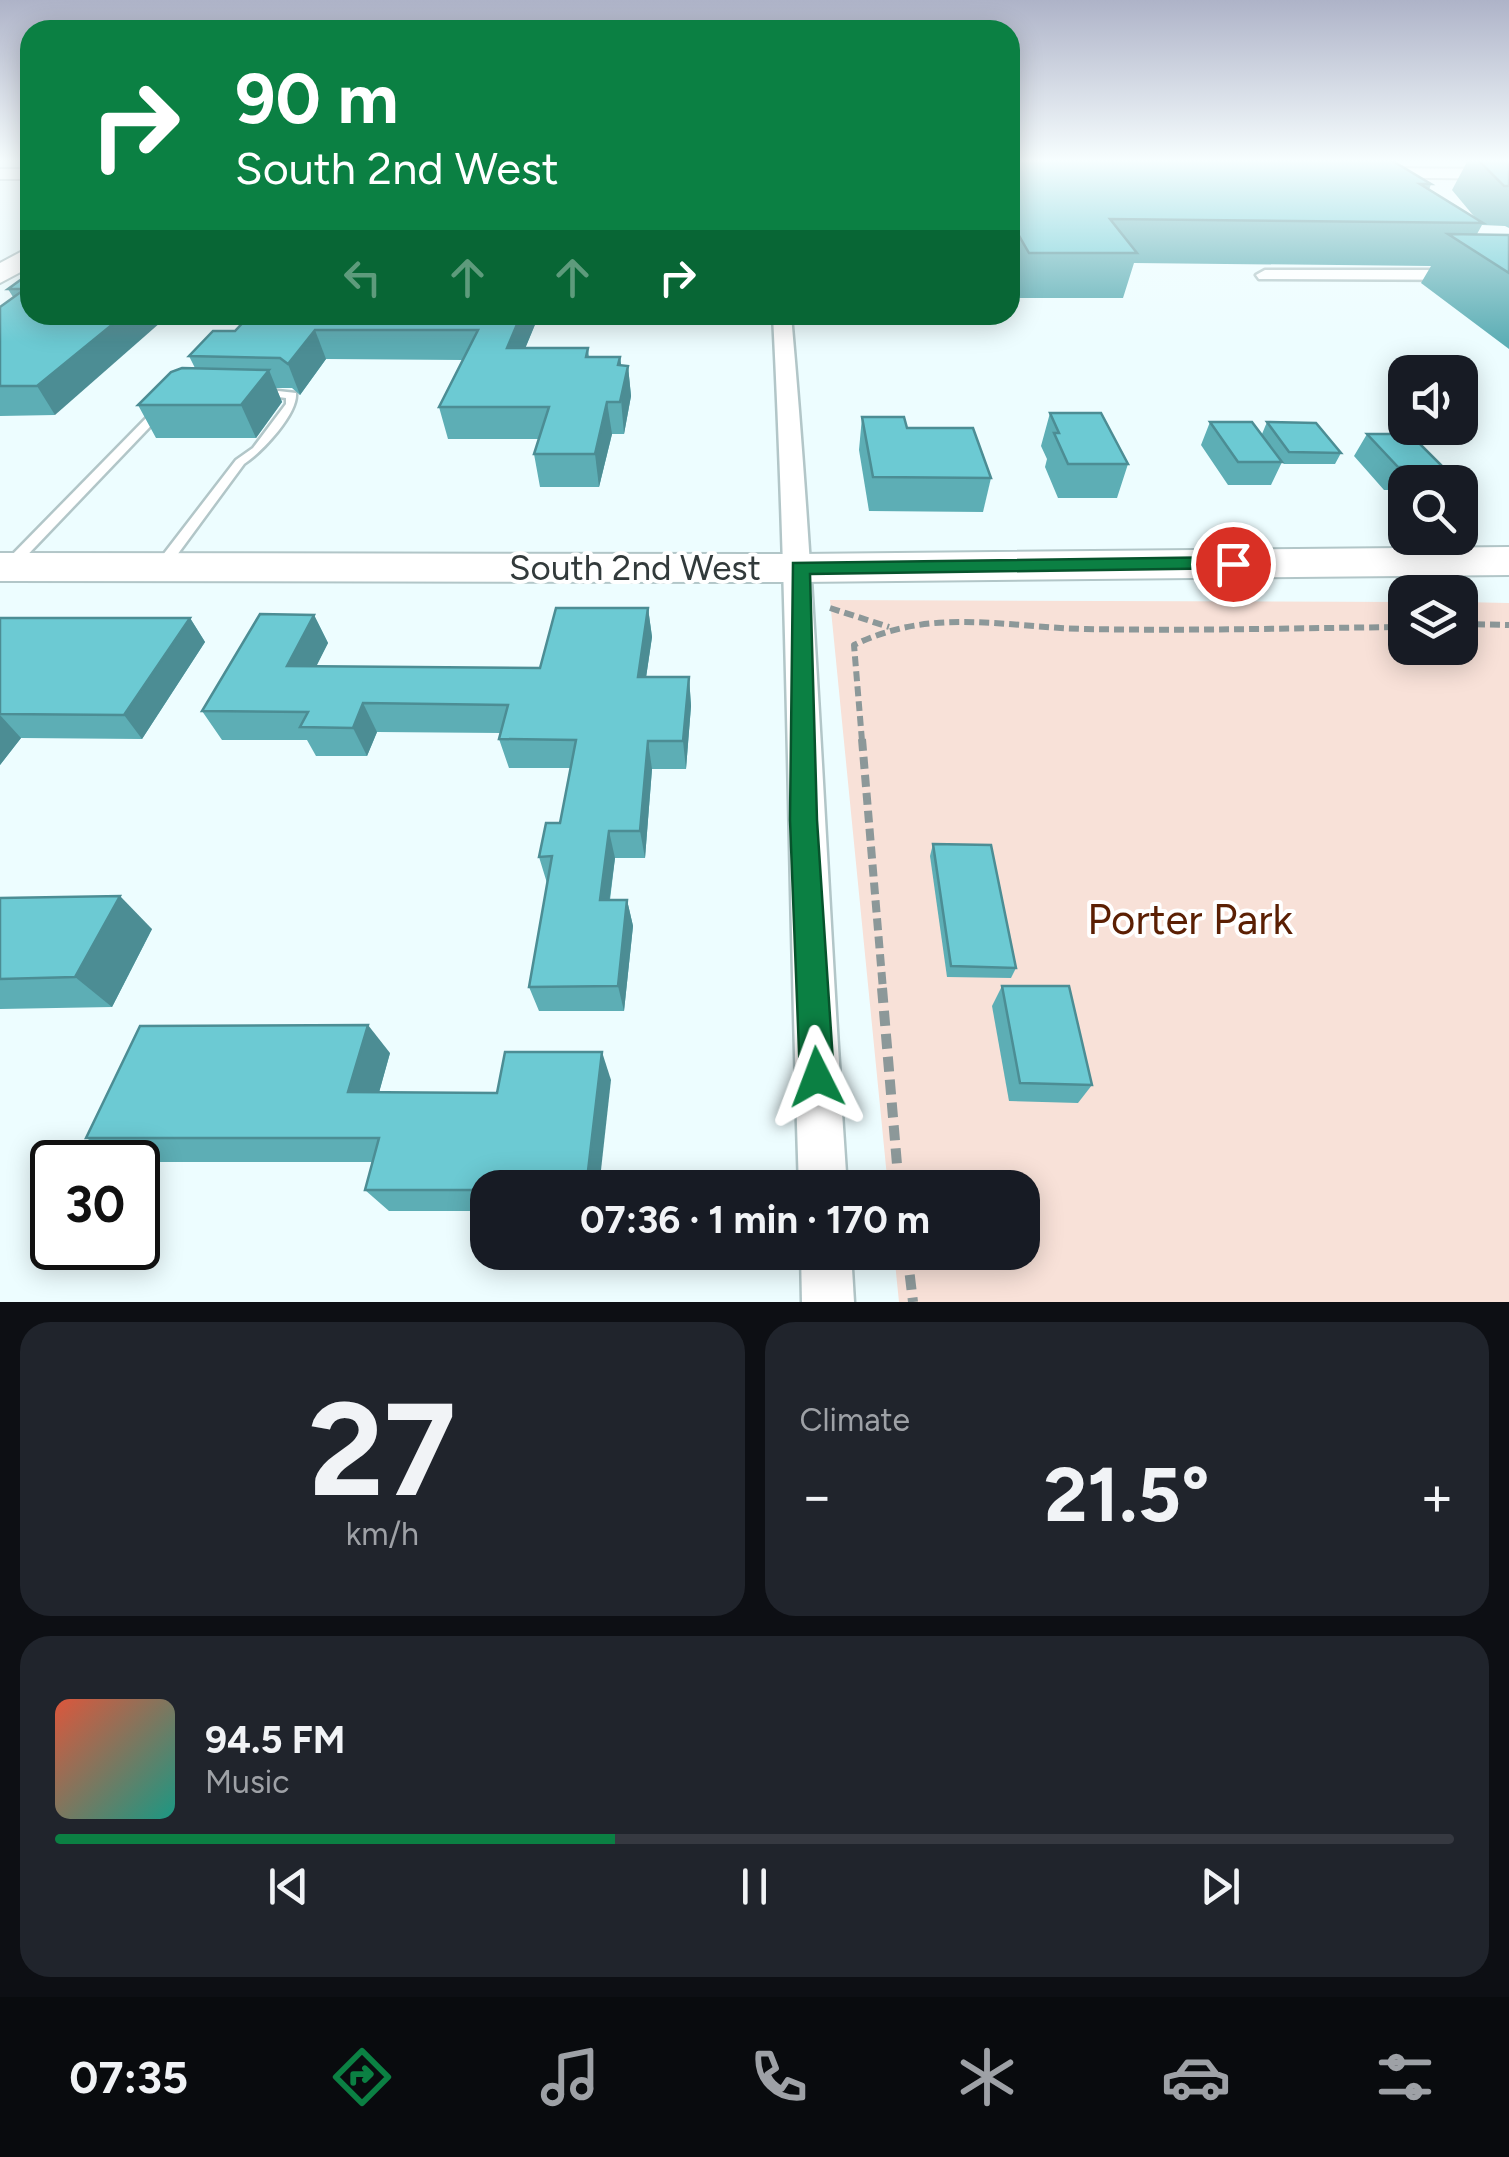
<!DOCTYPE html>
<html lang="en">
<head>
<meta charset="utf-8">
<style>
  :root { --surface:#171b24; --page:#20242c; --text:#f1f3f6; --muted:#9ea1a6; --line:#363941; --accent:#0b8043 }
  body { margin:0; font-family:Figtree,sans-serif; background:var(--page); color:var(--text); height:100vh; display:flex; flex-direction:column; font-size:38px; white-space:nowrap }
  * { box-sizing:border-box; margin:0 }
  p { font-size:32px; color:var(--muted) }
  .icon { flex:none; width:55px; height:55px; fill:none; stroke:currentColor; stroke-width:2; stroke-linecap:round; stroke-linejoin:round }
  .map { position:relative; height:1302px; overflow:hidden }
  .details { display:flex; flex-direction:column; gap:20px; padding:20px; background:#0d0f14; flex:1 }
  .details>* { flex:none }
  .banner { position:absolute; left:20px; top:20px; width:1000px; height:305px; border-radius:30px; box-shadow:0 5px 25px #0003; background:#0b8043; color:#fff; overflow:hidden }
  .controls { position:absolute; left:1388px; top:355px; display:grid; gap:20px }
  .controls a { display:grid; place-items:center; width:90px; height:90px; border-radius:20px; background:var(--surface); box-shadow:0 5px 25px #0003; font-size:50px }
  .speed { position:absolute; left:30px; top:1140px; display:flex; gap:20px; font-size:50px; font-weight:700; text-align:center }
  .speed>* { display:grid; place-content:center; width:130px; height:130px; border-radius:50%; background:var(--surface); box-shadow:0 5px 25px #0003; line-height:1 }
  .speed .limit { border:5px solid #111; border-radius:15px; background:#fff; color:#111 }
  .pin { position:absolute; display:grid; place-items:center; width:85px; height:85px; color:#fff; margin:-42px; border:5px solid #fff; border-radius:50%; box-shadow:0 2px 10px #0007 }
  .me { position:absolute; width:110px; margin:-55px; rotate:357deg; stroke-linejoin:round; filter:drop-shadow(0 0 8px #0008) }
  .turn { display:flex; align-items:center; gap:35px; height:210px; padding:0 50px; font-size:45px }
  .turn .icon { width:130px; height:130px; stroke-width:2.5 }
  .turn b { display:block; font-size:70px; line-height:85px }
  .lanes { display:flex; align-items:center; height:95px; padding:0 50px; background:#0003; justify-content:center; gap:50px; direction:ltr }
  .lanes .off { opacity:.35 }
  .big { font-size:75px; font-weight:700; line-height:1.1 }
  .details .widget { flex:1; display:flex; flex-direction:column; justify-content:center; gap:15px; min-width:0; padding:0 35px; border-radius:30px; background:var(--page) }
  .details .dial { align-items:center; gap:0 }
  .dial b { font-size:130px; line-height:1 }
  .song { display:flex; align-items:center; gap:30px }
  .cover { width:120px; height:120px; border-radius:15px; background:linear-gradient(135deg,hsl(10 70% 55%),hsl(170 70% 35%)) }
  .played { height:10px; border-radius:5px; background:linear-gradient(90deg,var(--accent) 40%,var(--line) 40%) }
  .keys { display:flex; justify-content:space-around; direction:ltr }
  .heat { display:flex; justify-content:space-between; align-items:center; font-size:55px; direction:ltr }
  .details .tiles { flex:1; display:grid; gap:20px; grid-template-columns:1fr 1fr }
  .widget:last-child { grid-column:span 2 }
  .trip { position:absolute; left:470px; top:1170px; width:570px; height:100px; border-radius:30px; background:var(--surface); box-shadow:0 5px 25px #0003; font-weight:700; line-height:100px; text-align:center }
  .tabs { display:flex; height:160px; justify-content:space-around; align-items:center; background:#090b0e; color:var(--muted) }
  .tabs .icon { width:70px; height:70px }
  .tabs .on { color:var(--accent) }
  .tabs b { font-size:45px; color:var(--text) }
  .map>svg:first-child { display:block }
</style>
</head>
<body>
<div class="map">
<svg width="1509" height="1302" viewBox="0 0 1509 1302">
  <rect width="100%" height="100%" fill="#edfdff"/>
  <polygon fill="#f8e1d8" points="830,600 1405,602 1405,648 1460,648 1460,602 1509,603 1509,1302 899,1302 894,1253 1022,1252 1022,1188 888,1187"/>
  <g fill="none" stroke-linecap="round" stroke-linejoin="round">
    <defs>
      <g id="service">
        <path d="M260,389L296,393C298,414 262,452 244,464L166,570H156L154,567L156,564L236,460L253,448L286,404V398L256,394V390Z"/>
        <polygon points="161,406 165,407 165,411 15,568 5,568 3,565 5,562 157,407"/>
      </g>
      <g id="minor">
        <polygon points="1265,270 1509,270 1509,280 1259,279 1256,275"/>
        <path d="M773,315H791C817,605 827,897 847,1188H799C789,897 788,606 773,315Z"/>
        <polygon points="801,1252 851,1252 854,1302 802,1302"/>
      </g>
      <g id="tertiary">
        <polygon points="1362,168 1509,169 1509,179 1356,177 1353,173"/>
        <rect x="0" y="169" width="30" height="10"/>
      </g>
      <g id="primary">
        <polygon points="30,247 30,267 0,283 0,263"/>
        <polygon points="1509,547 1509,575 800,582 0,581 0,553 800,554"/>
      </g>
    </defs>
    <use href="#service" stroke="#b2c6c8" stroke-width="5"/>
    <use href="#minor" stroke="#b2c6c8" stroke-width="5"/>
    <use href="#tertiary" stroke="#b2c6c8" stroke-width="4"/>
    <use href="#primary" stroke="#b2c6c8" stroke-width="4"/>
    <g stroke="#8c9899" stroke-width="6" stroke-dasharray="10 5" stroke-linecap="butt">
      <polyline points="830,608 889,627"/>
      <polyline points="1460,624 1509,625"/>
      <path d="M862,741L854,645C932,607 1002,627 1085,629C1192,631 1299,628 1405,627"/>
    </g>
    <polyline stroke="#8c9899" stroke-width="8" stroke-dasharray="12 6" stroke-linecap="butt" points="862,739 883,990"/>
    <g stroke="#8c9899" stroke-width="10" stroke-dasharray="15 8" stroke-linecap="butt">
      <polyline points="882,988 899,1188"/>
      <polyline points="907,1252 913,1302"/>
    </g>
    <use href="#service" fill="#fff" fill-rule="evenodd"/>
    <use href="#minor" fill="#fff" fill-rule="evenodd"/>
    <use href="#tertiary" fill="#fff" fill-rule="evenodd"/>
    <use href="#primary" fill="#fff" fill-rule="evenodd"/>
  </g>
  <g fill="#5daeb5">
    <polygon points="1010,160 1431,184 1429,190 1477,220 1452,190 1468,160 1509,160 1509,228 1505,226 1482,225 1477,234 1509,235 1509,349 1421,283 1431,266 1134,263 1123,298 1019,298 1010,279"/>
    <polygon points="30,273 55,415 0,416 0,307 13,297 8,289"/>
    <polygon points="250,315 539,315 525,348 588,348 589,357 620,357 621,365 628,366 631,396 624,434 612,434 599,487 540,487 534,454 539,439 448,439 439,407 463,360 326,359 300,395 292,388 276,388 282,402 256,438 156,438 138,405 195,368 189,356 235,331"/>
    <polygon points="1050,413 1128,464 1117,498 1058,498 1045,467 1047,459 1041,446"/>
    <polygon points="862,417 907,428 991,478 983,512 869,511 859,450"/>
    <polygon points="1210,422 1262,434 1267,422 1341,453 1335,464 1284,464 1282,462 1271,485 1228,485 1201,445"/>
    <polygon points="1367,434 1443,467 1433,482 1405,482 1405,490 1384,490 1354,456"/>
    <polygon points="648,608 652,637 646,677 689,677 691,706 686,769 652,769 645,858 615,858 610,900 627,900 633,926 624,1011 539,1011 529,987 547,883 539,857 560,823 570,768 509,768 499,739 501,733 377,732 367,756 316,756 307,740 222,740 202,711 314,615 328,643 316,666 540,668"/>
    <polygon points="0,618 190,618 205,642 142,739 21,738 0,765"/>
    <polygon points="933,844 1016,968 1011,978 947,977 930,856"/>
    <polygon points="0,898 152,929 112,1007 0,1009"/>
    <polygon points="1002,986 1092,1085 1078,1103 1009,1101 992,1006"/>
    <polygon points="390,1053 379,1092 497,1093 611,1080 488,1188 488,1211 389,1211 365,1190 372,1162 126,1162 86,1138"/>
  </g>
  <g fill="#4c8d94">
    <polygon points="124,315 169,315 55,415 37,386"/>
    <polygon points="521,315 539,315 513,378 507,348"/>
    <polygon points="315,330 326,359 300,395 288,364"/>
    <polygon points="620,357 624,386 628,366 631,396 624,434 618,365"/>
    <polygon points="269,370 282,402 256,438 241,405"/>
    <polygon points="607,402 612,434 599,487 595,454"/>
    <polygon points="648,608 652,637 642,705 638,677"/>
    <polygon points="314,615 328,643 302,695 287,666"/>
    <polygon points="190,618 205,642 142,739 124,715"/>
    <polygon points="689,677 691,706 686,769 683,741"/>
    <polygon points="363,703 377,732 367,756 353,728"/>
    <polygon points="0,715 21,738 0,765"/>
    <polygon points="648,741 652,769 645,858 640,831"/>
    <polygon points="609,831 615,858 606,926 600,900"/>
    <polygon points="120,896 152,929 112,1007 75,977"/>
    <polygon points="627,900 633,926 624,1011 618,986"/>
    <polygon points="368,1025 390,1053 372,1118 348,1092"/>
    <polygon points="602,1052 611,1080 599,1188 586,1188"/>
  </g>
  <g fill="#6ccad3" stroke="#4c8d94" stroke-width="2.5">
    <polygon points="1010,160 1391,160 1431,184 1420,184 1483,223 1110,219 1137,253 1029,253 1010,220"/>
    <polygon points="1478,160 1509,160 1509,186 1504,186"/>
    <polygon points="1448,234 1509,235 1509,273"/>
    <polygon points="30,273 30,315 124,315 37,386 0,386 0,307 25,289 8,289"/>
    <polygon points="250,315 521,315 507,348 588,348 586,357 620,357 618,365 628,366 620,402 607,402 595,454 534,454 549,407 439,407 478,330 315,330 288,364 280,358 189,356 213,331 235,331"/>
    <polygon points="182,368 269,370 241,405 138,405 171,372"/>
    <polygon points="1050,413 1101,413 1128,464 1068,464 1054,433 1059,433"/>
    <polygon points="862,417 904,417 907,428 973,428 991,478 873,477"/>
    <polygon points="1210,422 1252,422 1282,462 1238,462"/>
    <polygon points="1267,422 1316,423 1341,453 1289,452"/>
    <polygon points="1367,434 1410,434 1443,467 1398,467"/>
    <polygon points="556,608 648,608 638,677 689,677 683,741 648,741 640,831 609,831 600,900 627,900 618,986 529,987 552,856 539,857 546,823 560,823 576,740 499,739 508,705 363,703 353,728 300,727 308,712 202,711 260,614 314,615 287,666 540,668"/>
    <polygon points="0,618 190,618 124,715 0,714"/>
    <polygon points="933,844 991,845 1016,968 951,966"/>
    <polygon points="120,896 75,977 0,979 0,898"/>
    <polygon points="1002,986 1069,986 1092,1085 1020,1083"/>
    <polygon points="368,1025 348,1092 497,1093 505,1052 602,1052 586,1188 488,1188 488,1190 365,1190 379,1138 86,1138 140,1026"/>
  </g>
  <linearGradient id="sky" x2="0" y2="1"><stop stop-color="#aeb3c8"/><stop offset="0.47" stop-color="#f7feff"/><stop offset="1" stop-color="#f7feff" stop-opacity="0"/></linearGradient>
  <rect width="1509" height="342" fill="url(#sky)"/>
  <polygon fill="#0b8043" stroke="#07532c" stroke-width="2.5" points="1233,557 1240,559 1240,568 810,574 817,820 834,1077 829,1089 817,1094 805,1089 800,1077 790,820 793,563"/>
  <g text-anchor="middle" stroke-width="8" stroke-linejoin="round" paint-order="stroke">
    <g font-size="35" fill="#323a3b" stroke="#fff">
      <text x="635" y="580">South 2nd West</text>
    </g>
    <g font-size="42" fill="#5b1f03" stroke="#fff">
      <text x="1190" y="934">Porter Park</text>
    </g>
  </g>
</svg>
<div class="controls">
<a><svg class="icon" aria-label="sound" viewBox="0 0 24 24"><path d="M4 9h4l5-4v14l-5-4H4zM17 9q2 3 0 6"/></svg></a>
<a><svg class="icon" aria-label="search" viewBox="0 0 24 24"><circle cx="10" cy="10" r="6"/><path d="M15 15l6 6"/></svg></a>
<a><svg class="icon" aria-label="layers" viewBox="0 0 24 24"><path d="M12 4l9 5-9 5-9-5zM3 14l9 5 9-5"/></svg></a>
</div>
<div class="speed"><div class="limit">30</div></div>
<div class="pin" style="left:1233px;top:564px;background:#d93025"><svg class="icon" aria-label="arrive" viewBox="0 0 24 24"><path d="M6 21V4h12l-3 4 3 4H6"/></svg></div>
<svg class="me" style="left:817px;top:1077px" viewBox="-20 -20 40 40"><path d="M0-17L14 15 0 8-14 15z" fill="#0b8043" stroke="#fff" stroke-width="4"/></svg>
<div class="trip">07:36 · 1 min · 170 m</div>
<div class="banner">
<div class="turn"><svg class="icon" aria-label="right" viewBox="0 0 24 24"><path d="M7 20v-9h11M14 6l5 5-5 5"/></svg><div><b>90 m</b>South 2nd West</div></div>
<div class="lanes"><svg class="icon off" aria-label="left" viewBox="0 0 24 24"><path d="M17 20v-9H6M10 6l-5 5 5 5"/></svg><svg class="icon off" aria-label="ahead" viewBox="0 0 24 24"><path d="M12 20V5M6 11l6-6 6 6"/></svg><svg class="icon off" aria-label="ahead" viewBox="0 0 24 24"><path d="M12 20V5M6 11l6-6 6 6"/></svg><svg class="icon" aria-label="right" viewBox="0 0 24 24"><path d="M7 20v-9h11M14 6l5 5-5 5"/></svg></div>
</div>
</div>
<section class="details">
<div class="tiles">
<div class="widget dial"><b>27</b><p>km/h</p></div>
<div class="widget"><p>Climate</p>
<div class="heat"><a>−</a><b class="big">21.5°</b><a>+</a></div>
</div>
<div class="widget">
<div class="song"><i class="cover"></i><div><b>94.5 FM</b><p>Music</p></div></div>
<div class="played"></div>
<div class="keys"><svg class="icon" aria-label="previous" viewBox="0 0 24 24"><path d="M18 5L8 12l10 7zM5 5v14"/></svg><svg class="icon" aria-label="pause" viewBox="0 0 24 24"><path d="M8 5v14M16 5v14"/></svg><svg class="icon" aria-label="next" viewBox="0 0 24 24"><path d="M6 5l10 7-10 7zM19 5v14"/></svg></div>
</div>
</div>
</section>
<nav class="tabs">
<b>07:35</b>
<svg class="icon on" aria-label="directions" viewBox="0 0 24 24"><path d="M12 3l9 9-9 9-9-9zM9 14v-3h6M13 9l2 2-2 2"/></svg>
<svg class="icon" aria-label="music" viewBox="0 0 24 24"><path d="M9 18V5l10-2v13"/><circle cx="6" cy="18" r="3"/><circle cx="16" cy="16" r="3"/></svg>
<svg class="icon" aria-label="phone" viewBox="0 0 24 24"><path d="M5 4h4l2 5-3 2q2 4 5 5l2-3 5 2v4C11 20 4 13 5 4z"/></svg>
<svg class="icon" aria-label="climate" viewBox="0 0 24 24"><path d="M12 3v18M4 7l16 10M4 17L20 7"/></svg>
<svg class="icon" aria-label="car" viewBox="0 0 24 24"><path d="M5 17H2v-5l4-1 3-4h7l3 4 3 1v5h-3M9 17h6M6 11h13"/><circle cx="7" cy="17" r="2"/><circle cx="17" cy="17" r="2"/></svg>
<svg class="icon" aria-label="filters" viewBox="0 0 24 24"><path d="M4 7h16M4 17h16"/><circle cx="9" cy="7" r="2"/><circle cx="15" cy="17" r="2"/></svg>
</nav>
</body>
</html>
